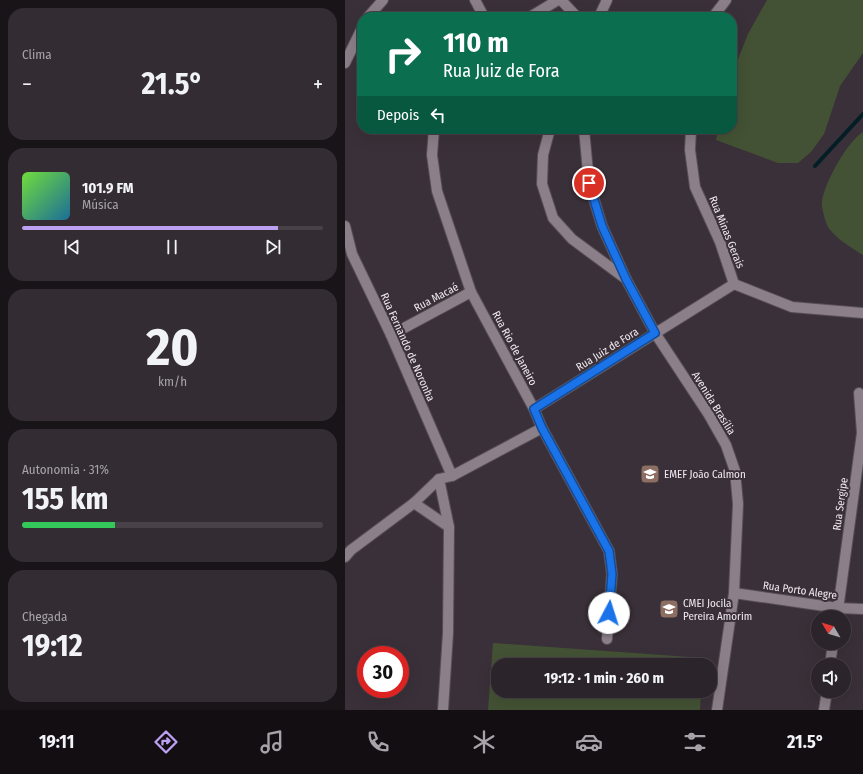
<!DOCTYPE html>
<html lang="pt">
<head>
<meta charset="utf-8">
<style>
  :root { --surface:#2c242b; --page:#342c33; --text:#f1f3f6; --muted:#a6a4a9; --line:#484147; --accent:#bca0f2 }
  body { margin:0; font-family:"Fira Sans Condensed",sans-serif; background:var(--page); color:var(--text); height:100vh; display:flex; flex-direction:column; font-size:15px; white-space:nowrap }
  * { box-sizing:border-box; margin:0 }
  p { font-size:13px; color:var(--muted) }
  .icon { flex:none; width:22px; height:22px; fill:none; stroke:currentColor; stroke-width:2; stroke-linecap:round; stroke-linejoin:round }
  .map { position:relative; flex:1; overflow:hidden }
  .drawer { display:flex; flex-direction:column; gap:8px; padding:8px; background:#181418; width:345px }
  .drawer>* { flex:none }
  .banner { position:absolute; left:12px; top:12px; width:380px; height:122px; border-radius:16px; box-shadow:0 4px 16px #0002,0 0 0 1px var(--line); background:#0b6e4f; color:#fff; overflow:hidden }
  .needle { width:26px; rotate:308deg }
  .buttons { position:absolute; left:466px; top:610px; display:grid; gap:8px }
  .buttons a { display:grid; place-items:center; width:40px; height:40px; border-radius:50%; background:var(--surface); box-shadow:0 4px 16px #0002,0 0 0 1px var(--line); font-size:20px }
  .speed { position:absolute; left:12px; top:646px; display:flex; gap:8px; font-size:20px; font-weight:700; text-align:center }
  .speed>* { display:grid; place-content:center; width:52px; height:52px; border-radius:50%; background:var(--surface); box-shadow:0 4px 16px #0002,0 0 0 1px var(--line); line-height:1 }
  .speed .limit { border:6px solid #d22; background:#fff; color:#111 }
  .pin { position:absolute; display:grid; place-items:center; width:34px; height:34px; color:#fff; margin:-17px; border:2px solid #fff; border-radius:50%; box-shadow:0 1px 4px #0007 }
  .me { position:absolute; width:44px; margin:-22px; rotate:5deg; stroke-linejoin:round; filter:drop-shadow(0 0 3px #0008) }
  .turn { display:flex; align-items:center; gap:14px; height:84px; padding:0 20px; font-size:18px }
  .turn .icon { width:52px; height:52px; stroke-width:2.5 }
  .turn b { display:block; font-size:28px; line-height:34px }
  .then { display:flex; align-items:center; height:38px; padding:0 20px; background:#0003; gap:8px; font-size:15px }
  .big { font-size:30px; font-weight:700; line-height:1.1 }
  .drawer .card { flex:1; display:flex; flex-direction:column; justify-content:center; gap:6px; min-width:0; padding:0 14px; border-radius:16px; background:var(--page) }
  .drawer .dial { align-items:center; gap:0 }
  .dial b { font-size:52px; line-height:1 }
  .song { display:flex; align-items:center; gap:12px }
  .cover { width:48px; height:48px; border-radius:6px; background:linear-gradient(135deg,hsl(100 70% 55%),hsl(200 70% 35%)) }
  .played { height:4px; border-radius:2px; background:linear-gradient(90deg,var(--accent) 85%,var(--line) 85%) }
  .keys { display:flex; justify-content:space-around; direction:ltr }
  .heat { display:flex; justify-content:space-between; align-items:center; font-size:22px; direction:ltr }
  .charge { height:6px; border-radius:3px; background:linear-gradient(90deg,#34c759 31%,var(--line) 0) }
  .trip { position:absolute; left:146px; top:658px; width:226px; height:40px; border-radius:16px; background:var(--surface); box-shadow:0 4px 16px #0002,0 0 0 1px var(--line); font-weight:700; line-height:40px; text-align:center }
  .dock { display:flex; height:64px; justify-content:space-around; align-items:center; background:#120e11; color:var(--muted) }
  .dock .icon { width:28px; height:28px }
  .dock .on { color:var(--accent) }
  .dock b { font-size:18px; color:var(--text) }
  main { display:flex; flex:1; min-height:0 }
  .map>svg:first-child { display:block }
</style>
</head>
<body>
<main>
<section class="drawer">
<div class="card"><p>Clima</p>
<div class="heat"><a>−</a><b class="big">21.5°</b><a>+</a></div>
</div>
<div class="card">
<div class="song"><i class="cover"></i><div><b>101.9 FM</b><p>Música</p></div></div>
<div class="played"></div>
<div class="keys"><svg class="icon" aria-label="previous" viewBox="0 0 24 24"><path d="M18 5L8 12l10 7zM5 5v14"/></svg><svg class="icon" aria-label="pause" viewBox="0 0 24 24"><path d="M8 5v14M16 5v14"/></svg><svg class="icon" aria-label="next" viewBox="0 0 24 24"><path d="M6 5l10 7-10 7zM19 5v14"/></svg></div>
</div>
<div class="card dial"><b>20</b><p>km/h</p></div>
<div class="card"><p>Autonomia · 31%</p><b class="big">155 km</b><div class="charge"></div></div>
<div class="card"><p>Chegada</p><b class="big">19:12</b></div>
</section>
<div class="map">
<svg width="518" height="710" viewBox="0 0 518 710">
  <rect width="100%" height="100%" fill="#3a3039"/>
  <g fill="#435234">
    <polygon points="422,0 518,0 518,53 495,86 479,134 466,152 453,163 433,163 371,140 373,129 387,129 387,74 403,34"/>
    <path d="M518,132V255C507,248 488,237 482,225C480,220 476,206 477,201C480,182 502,142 518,132Z"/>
    <polygon points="148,643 359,658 358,665 153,665 153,691 356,691 355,710 143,710"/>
  </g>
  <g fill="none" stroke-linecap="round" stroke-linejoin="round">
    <polyline stroke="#041e25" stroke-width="4" points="470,166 518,114"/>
    <defs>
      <g id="minor">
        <polyline points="130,0 139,17"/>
        <polyline points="216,0 232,17"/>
        <polyline points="23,17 38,0"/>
        <polyline points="185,17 213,0"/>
        <polyline points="368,17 381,0"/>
        <polyline points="0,63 17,28"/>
        <polyline points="89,129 87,155 92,191 126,292 189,409 197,428 264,551 267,574 262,639"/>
        <polyline points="205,129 198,155 197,184 208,218 227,239 281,279"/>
        <polyline points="346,129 345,150 350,187 375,242 389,284 447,307 518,313"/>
        <polyline points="0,226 7,254 46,335 107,476"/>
        <polyline points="46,335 126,292"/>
        <polyline points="189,409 389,284"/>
        <polyline points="94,479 104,527 103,633 98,710"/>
        <polyline points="69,503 104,527"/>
        <polyline points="0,557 6,550 69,503 94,479 107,476 197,428"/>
        <polyline points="389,593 493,608 518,609"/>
        <polyline points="492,617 517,433 514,393"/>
        <polyline points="485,665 488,643"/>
        <polyline points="479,710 482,691"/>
      </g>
      <g id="tertiary">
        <polyline points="254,17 262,0"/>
        <polyline points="239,129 244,183 257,226 281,279 310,333 364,415 381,445 390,471 393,504 389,593 372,710"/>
      </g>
    </defs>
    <use href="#minor" stroke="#574e56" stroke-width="12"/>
    <use href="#tertiary" stroke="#574e56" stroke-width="12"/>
    <use href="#minor" stroke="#8b7f89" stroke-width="10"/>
    <use href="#tertiary" stroke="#8b7f89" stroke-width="10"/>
  </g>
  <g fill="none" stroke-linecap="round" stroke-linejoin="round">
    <defs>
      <polyline id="route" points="244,183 257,226 281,279 310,333 189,409 197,428 264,551 267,574 264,613"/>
    </defs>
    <use href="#route" stroke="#114b97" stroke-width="10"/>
    <use href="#route" stroke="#1a73e8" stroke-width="7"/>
  </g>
  <defs>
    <symbol id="school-square" viewBox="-11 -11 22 22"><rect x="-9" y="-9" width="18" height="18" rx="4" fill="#8d6e63" stroke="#3a3039"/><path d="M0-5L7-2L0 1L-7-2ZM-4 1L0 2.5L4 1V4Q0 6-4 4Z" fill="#fff"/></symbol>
  </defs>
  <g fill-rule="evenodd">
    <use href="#school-square" x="294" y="463" width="22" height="22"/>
    <use href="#school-square" x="313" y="598" width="22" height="22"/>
  </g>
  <g text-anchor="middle" stroke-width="4" stroke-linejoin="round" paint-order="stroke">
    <g font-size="11" fill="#efe8ee" stroke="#3a3039">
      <text transform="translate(382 232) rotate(68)" y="4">Rua Minas Gerais</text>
      <text transform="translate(91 297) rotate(-28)" y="4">Rua Macaé</text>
      <text transform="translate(63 347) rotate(66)" y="4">Rua Fernando de Noronha</text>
      <text transform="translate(170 348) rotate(62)" y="4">Rua Rio de Janeiro</text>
      <text transform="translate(262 349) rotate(-32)" y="4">Rua Juiz de Fora</text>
      <text transform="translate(369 403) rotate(58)" y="4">Avenida Brasília</text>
      <text transform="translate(495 504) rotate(-82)" y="4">Rua Sergipe</text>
      <text transform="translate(455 590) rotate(8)" y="4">Rua Porto Alegre</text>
    </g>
    <g font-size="11" fill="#efe8ee" stroke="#3a3039" text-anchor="start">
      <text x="319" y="478">EMEF João Calmon</text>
      <text x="338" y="607">CMEI Jocila<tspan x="338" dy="13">Pereira Amorim</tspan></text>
    </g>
  </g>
</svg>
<div class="buttons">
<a><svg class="needle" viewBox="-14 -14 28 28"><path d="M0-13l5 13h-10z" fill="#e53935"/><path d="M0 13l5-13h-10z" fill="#a6a4a9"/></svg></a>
<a><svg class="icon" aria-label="sound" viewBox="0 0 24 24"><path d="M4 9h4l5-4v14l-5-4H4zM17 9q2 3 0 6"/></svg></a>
</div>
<div class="speed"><div class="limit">30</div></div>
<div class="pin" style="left:244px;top:183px;background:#d93025"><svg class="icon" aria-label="arrive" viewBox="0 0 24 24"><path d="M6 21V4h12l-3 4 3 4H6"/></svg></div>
<svg class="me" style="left:264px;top:613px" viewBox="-20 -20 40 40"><circle r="19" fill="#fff"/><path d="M0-13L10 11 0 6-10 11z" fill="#1a73e8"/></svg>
<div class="trip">19:12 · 1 min · 260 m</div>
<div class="banner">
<div class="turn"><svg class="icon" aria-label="right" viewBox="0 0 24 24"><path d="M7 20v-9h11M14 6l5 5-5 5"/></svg><div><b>110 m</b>Rua Juiz de Fora</div></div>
<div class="then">Depois<svg class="icon" aria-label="left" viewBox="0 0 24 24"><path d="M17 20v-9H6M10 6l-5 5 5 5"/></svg></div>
</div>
</div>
</main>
<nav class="dock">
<b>19:11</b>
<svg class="icon on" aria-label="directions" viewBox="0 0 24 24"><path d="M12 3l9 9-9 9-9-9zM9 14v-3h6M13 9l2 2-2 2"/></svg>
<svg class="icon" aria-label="music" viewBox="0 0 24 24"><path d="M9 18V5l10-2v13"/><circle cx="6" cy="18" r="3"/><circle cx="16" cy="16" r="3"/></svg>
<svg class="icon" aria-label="phone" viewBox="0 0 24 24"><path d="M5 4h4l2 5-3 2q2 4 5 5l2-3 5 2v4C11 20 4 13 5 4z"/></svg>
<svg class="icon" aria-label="climate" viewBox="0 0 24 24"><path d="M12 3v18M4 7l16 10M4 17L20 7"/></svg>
<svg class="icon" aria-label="car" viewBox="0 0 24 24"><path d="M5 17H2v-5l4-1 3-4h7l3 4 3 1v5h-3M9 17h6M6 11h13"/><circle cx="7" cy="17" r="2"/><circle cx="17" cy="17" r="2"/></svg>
<svg class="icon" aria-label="filters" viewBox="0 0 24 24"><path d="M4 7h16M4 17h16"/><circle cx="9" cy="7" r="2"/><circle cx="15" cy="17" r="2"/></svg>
<b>21.5°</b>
</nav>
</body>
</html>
